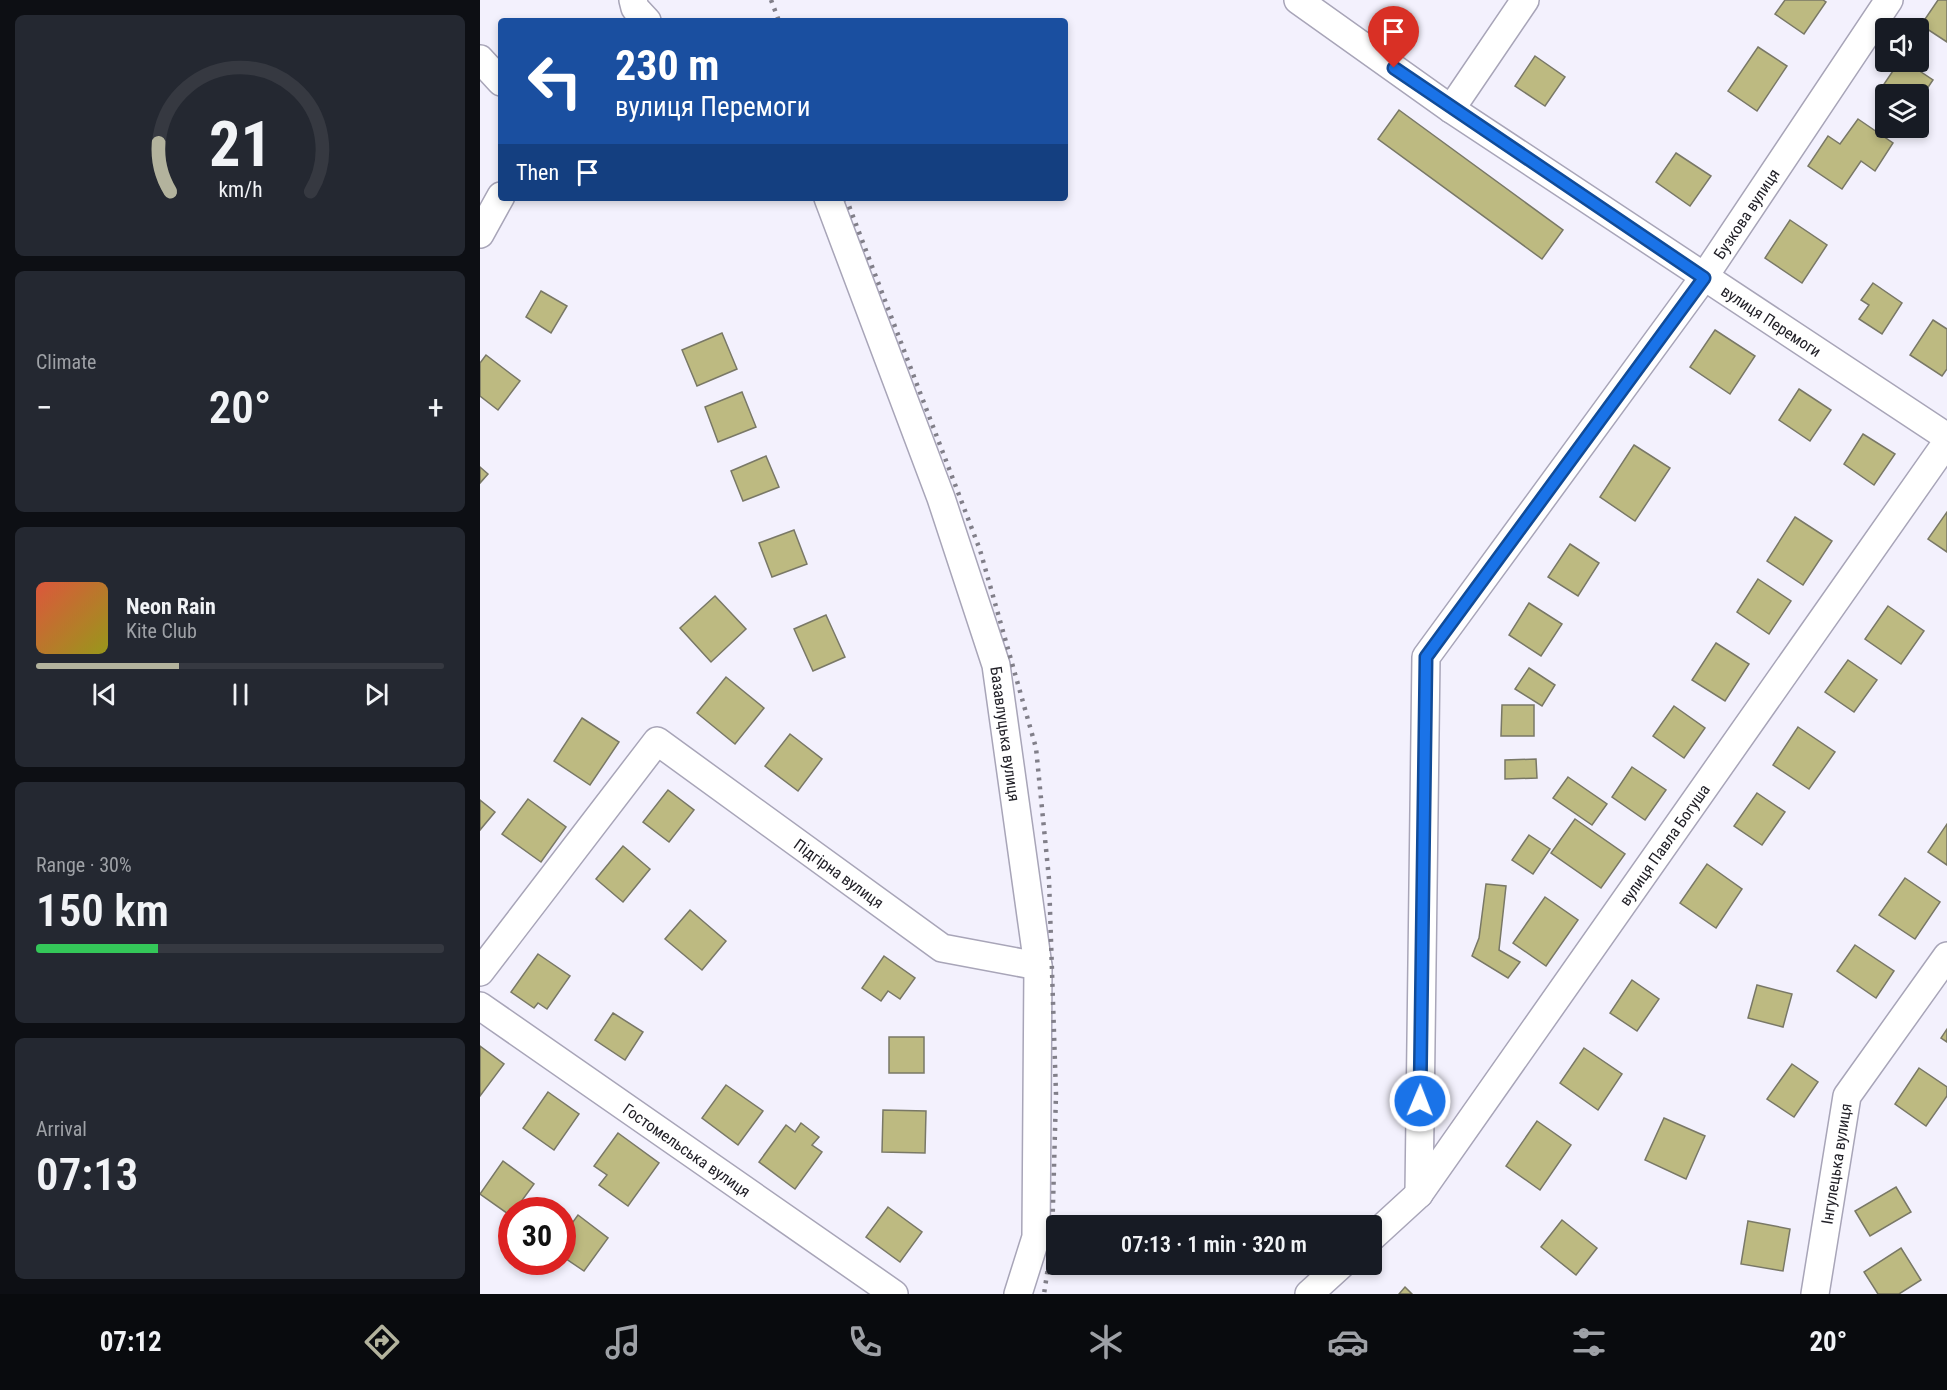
<!DOCTYPE html>
<html lang="en">
<head>
<meta charset="utf-8">
<style>
  :root { --surface:#171b24; --page:#242831; --text:#f1f3f6; --muted:#9ea1a6; --line:#363941; --accent:#b3b39d }
  body { margin:0; font-family:"Roboto Condensed",sans-serif; background:var(--page); color:var(--text); height:100vh; display:flex; flex-direction:column; font-size:22px; white-space:nowrap }
  * { box-sizing:border-box; margin:0 }
  p { font-size:20px; color:var(--muted) }
  .icon { flex:none; width:33px; height:33px; fill:none; stroke:currentColor; stroke-width:2; stroke-linecap:round; stroke-linejoin:round }
  .map { position:relative; flex:1; overflow:hidden }
  .drawer { display:flex; flex-direction:column; gap:15px; padding:15px; background:#0d0f14; width:480px }
  .drawer>* { flex:none }
  .top-card { position:absolute; left:18px; top:18px; width:570px; height:183px; border-radius:6px; box-shadow:0 3px 9px #0003; background:#1a4fa0; color:#fff; overflow:hidden }
  .buttons { position:absolute; left:1395px; top:18px; display:grid; gap:12px }
  .buttons a { display:grid; place-items:center; width:54px; height:54px; border-radius:6px; background:var(--surface); box-shadow:0 3px 9px #0003; font-size:30px }
  .speed { position:absolute; left:18px; top:1197px; display:flex; gap:12px; font-size:30px; font-weight:700; text-align:center }
  .speed>* { display:grid; place-content:center; width:78px; height:78px; border-radius:50%; background:var(--surface); box-shadow:0 3px 9px #0003; line-height:1 }
  .speed .limit { border:9px solid #d22; background:#fff; color:#111 }
  .pin { position:absolute; display:grid; place-items:center; width:51px; height:51px; color:#fff; margin:-62px -26px; border-radius:50% 50% 50% 0; rotate:-45deg; box-shadow:0 0 6px #0007 }
  .pin .icon { rotate:45deg }
  .me { position:absolute; width:66px; margin:-33px; rotate:1deg; stroke-linejoin:round; filter:drop-shadow(0 0 4px #0008) }
  .turn { display:flex; align-items:center; gap:21px; height:126px; padding:0 18px; font-size:27px }
  .turn .icon { width:78px; height:78px; stroke-width:2.5 }
  .turn b { display:block; font-size:42px; line-height:51px }
  .then { display:flex; align-items:center; height:57px; padding:0 18px; background:#0003; gap:12px; font-size:22px }
  .big { font-size:45px; font-weight:600; line-height:1.1 }
  .drawer .widget { flex:1; display:flex; flex-direction:column; justify-content:center; gap:9px; min-width:0; padding:0 21px; border-radius:9px; background:var(--page) }
  .drawer .dial { align-items:center; gap:0 }
  .dial svg { height:156px; overflow:visible; fill:none; stroke:var(--line); stroke-width:7; stroke-linecap:round; text-anchor:middle }
  .dial text { fill:var(--text); stroke:none }
  .song { display:flex; align-items:center; gap:18px }
  .cover { width:72px; height:72px; border-radius:9px; background:linear-gradient(135deg,hsl(10 70% 55%),hsl(60 70% 35%)) }
  .played { height:6px; border-radius:3px; background:linear-gradient(90deg,var(--accent) 35%,var(--line) 35%) }
  .keys { display:flex; justify-content:space-around; direction:ltr }
  .heat { display:flex; justify-content:space-between; align-items:center; font-size:33px; direction:ltr }
  .charge { height:9px; border-radius:4px; background:linear-gradient(90deg,#34c759 30%,var(--line) 0) }
  .trip { position:absolute; left:566px; top:1215px; width:336px; height:60px; border-radius:6px; background:var(--surface); box-shadow:0 3px 9px #0003; font-weight:600; line-height:60px; text-align:center }
  .menu { display:flex; height:96px; justify-content:space-around; align-items:center; background:#090b0e; color:var(--muted) }
  .menu .icon { width:42px; height:42px }
  .menu .on { color:var(--accent) }
  .menu b { font-size:27px; color:var(--text) }
  main { display:flex; flex:1; min-height:0 }
  .map>svg:first-child { display:block }
</style>
</head>
<body>
<main>
<section class="drawer">
<div class="widget dial"><svg viewBox="0 0 100 80">
<path d="M14 69A42 42 0 1 1 86 69"/>
<path d="M14 69A42 42 0 0 1 8 44" stroke="#b3b39d"/>
<text x="50" y="56" font-size="32" font-weight="700">21</text>
<text x="50" y="72" font-size="11">km/h</text>
</svg></div>
<div class="widget"><p>Climate</p>
<div class="heat"><a>−</a><b class="big">20°</b><a>+</a></div>
</div>
<div class="widget">
<div class="song"><i class="cover"></i><div><b>Neon Rain</b><p>Kite Club</p></div></div>
<div class="played"></div>
<div class="keys"><svg class="icon" aria-label="previous" viewBox="0 0 24 24"><path d="M18 5L8 12l10 7zM5 5v14"/></svg><svg class="icon" aria-label="pause" viewBox="0 0 24 24"><path d="M8 5v14M16 5v14"/></svg><svg class="icon" aria-label="next" viewBox="0 0 24 24"><path d="M6 5l10 7-10 7zM19 5v14"/></svg></div>
</div>
<div class="widget"><p>Range · 30%</p><b class="big">150 km</b><div class="charge"></div></div>
<div class="widget"><p>Arrival</p><b class="big">07:13</b></div>
</section>
<div class="map">
<svg width="1467" height="1294" viewBox="0 0 1467 1294">
  <rect width="100%" height="100%" fill="#f3f1fd"/>
  <g fill="#bdba81" stroke="#797866" stroke-width="1.5">
    <polygon points="1305,0 1343,0 1346,2 1324,34 1295,14"/>
    <polygon points="1458,0 1467,0 1467,42 1441,25"/>
    <polygon points="1278,47 1307,66 1277,111 1248,91"/>
    <polygon points="1055,56 1085,77 1065,106 1035,86"/>
    <polygon points="1419,62 1426,62 1453,80 1438,102 1438,94 1406,94 1400,90"/>
    <polygon points="919,110 1083,230 1062,259 898,139"/>
    <polygon points="1378,119 1413,143 1395,171 1381,161 1362,189 1328,166 1348,136 1360,144"/>
    <polygon points="1196,153 1231,176 1210,206 1176,182"/>
    <polygon points="1310,220 1347,245 1322,283 1285,258"/>
    <polygon points="1393,283 1422,303 1402,334 1379,319 1389,305 1381,300"/>
    <polygon points="61,291 87,306 71,333 46,317"/>
    <polygon points="1453,320 1467,329 1467,369 1462,376 1430,355"/>
    <polygon points="1235,330 1275,356 1250,394 1210,367"/>
    <polygon points="242,333 257,369 217,386 202,350"/>
    <polygon points="6,355 40,381 18,410 0,396 0,363"/>
    <polygon points="1319,389 1351,410 1330,441 1299,420"/>
    <polygon points="262,392 276,427 238,442 225,407"/>
    <polygon points="1383,434 1415,454 1394,485 1364,464"/>
    <polygon points="1154,445 1190,468 1155,521 1120,497"/>
    <polygon points="286,456 299,487 263,501 251,471"/>
    <polygon points="0,467 8,474 0,483"/>
    <polygon points="1467,512 1467,552 1448,539"/>
    <polygon points="1315,517 1352,541 1323,585 1287,561"/>
    <polygon points="314,530 327,564 292,577 279,543"/>
    <polygon points="1090,544 1119,563 1098,596 1068,577"/>
    <polygon points="1278,579 1311,601 1289,634 1257,612"/>
    <polygon points="235,596 266,629 231,662 200,628"/>
    <polygon points="1049,603 1082,624 1061,656 1029,635"/>
    <polygon points="1408,606 1444,631 1421,664 1385,639"/>
    <polygon points="346,615 365,657 333,671 314,629"/>
    <polygon points="1236,643 1269,664 1245,701 1212,680"/>
    <polygon points="1368,660 1397,680 1374,712 1345,692"/>
    <polygon points="1049,668 1075,685 1062,706 1035,689"/>
    <polygon points="246,677 284,708 255,744 217,713"/>
    <polygon points="1022,705 1054,705 1054,736 1021,736"/>
    <polygon points="1194,706 1225,728 1204,758 1173,736"/>
    <polygon points="102,718 139,742 110,785 74,761"/>
    <polygon points="1318,727 1355,752 1329,789 1293,765"/>
    <polygon points="310,734 342,759 318,791 285,766"/>
    <polygon points="1056,759 1057,778 1025,779 1025,760"/>
    <polygon points="1152,767 1186,790 1165,820 1132,797"/>
    <polygon points="1088,777 1127,804 1112,825 1073,798"/>
    <polygon points="188,790 214,810 189,842 163,822"/>
    <polygon points="1277,793 1305,812 1282,845 1254,826"/>
    <polygon points="48,799 86,827 61,862 22,834"/>
    <polygon points="0,800 15,812 0,830"/>
    <polygon points="1095,819 1145,854 1121,888 1071,853"/>
    <polygon points="1467,824 1467,865 1448,852"/>
    <polygon points="1049,835 1070,849 1053,874 1032,860"/>
    <polygon points="143,846 170,869 143,902 116,879"/>
    <polygon points="1227,864 1262,889 1236,928 1200,903"/>
    <polygon points="1425,878 1460,902 1435,939 1399,915"/>
    <polygon points="1006,884 1026,886 1019,950 1040,962 1028,978 992,956 999,938"/>
    <polygon points="1065,897 1098,920 1066,966 1033,943"/>
    <polygon points="210,910 246,941 222,970 185,939"/>
    <polygon points="1375,945 1414,971 1396,998 1357,971"/>
    <polygon points="58,954 90,976 67,1009 58,1003 54,1008 31,992"/>
    <polygon points="404,956 435,978 420,999 408,991 401,1001 382,988"/>
    <polygon points="1152,980 1179,999 1157,1031 1130,1013"/>
    <polygon points="1277,985 1312,994 1303,1027 1268,1018"/>
    <polygon points="133,1013 163,1032 145,1060 115,1040"/>
    <polygon points="1467,1029 1467,1042 1461,1038"/>
    <rect x="409" y="1037" width="35" height="36"/>
    <polygon points="0,1046 24,1064 0,1096"/>
    <polygon points="1104,1048 1142,1074 1118,1110 1080,1083"/>
    <polygon points="1312,1064 1338,1082 1314,1117 1287,1099"/>
    <polygon points="1439,1068 1467,1087 1467,1096 1446,1126 1415,1104"/>
    <polygon points="246,1085 283,1111 258,1145 222,1118"/>
    <polygon points="68,1092 99,1114 74,1150 43,1128"/>
    <polygon points="403,1110 446,1111 445,1153 402,1152"/>
    <polygon points="1184,1118 1225,1136 1206,1179 1165,1160"/>
    <polygon points="1057,1121 1091,1145 1060,1190 1026,1166"/>
    <polygon points="321,1123 339,1137 332,1145 342,1152 315,1189 279,1162 306,1125 315,1132"/>
    <polygon points="138,1133 179,1163 148,1206 119,1185 127,1175 114,1166"/>
    <polygon points="23,1161 54,1184 35,1210 32,1210 31,1216 0,1194"/>
    <polygon points="1416,1187 1431,1212 1390,1236 1375,1211"/>
    <polygon points="408,1207 442,1232 420,1262 386,1237"/>
    <polygon points="98,1215 128,1238 104,1271 82,1256 82,1237"/>
    <polygon points="1082,1220 1117,1248 1096,1275 1061,1247"/>
    <polygon points="1268,1221 1310,1229 1303,1271 1261,1264"/>
    <polygon points="1421,1248 1441,1280 1419,1294 1398,1294 1384,1272"/>
    <polygon points="925,1287 932,1294 919,1294"/>
  </g>
  <g fill="none" stroke-linecap="round" stroke-linejoin="round">
    <defs>
      <g id="street">
        <polyline points="153,0 155,8 167,21"/>
        <path id="s1" d="M818,0L971,109L1467,437"/>
        <polyline points="0,59 21,82"/>
        <polyline points="971,109 1045,0"/>
        <path id="s2" d="M348,198L461,498L516,665L558,966L556,1237L538,1294"/>
        <polyline points="0,234 21,196"/>
        <path id="s3" d="M0,972L177,741L462,948L558,966"/>
        <path id="s4" d="M0,1006L414,1294"/>
        <path id="s5" d="M939,1194L946,657L1224,277L1409,0"/>
        <path id="s6" d="M891,1238L939,1194L1467,442"/>
        <polyline points="829,1294 862,1264"/>
        <path id="s7" d="M1335,1294L1367,1096L1467,956"/>
      </g>
    </defs>
    <use href="#street" stroke="#a8a5b8" stroke-width="30"/>
    <use href="#street" stroke="#fff" stroke-width="27"/>
    <g stroke="#817f89" stroke-width="4.5" stroke-dasharray="3 6" stroke-linecap="butt">
      <polyline points="291,0 299,21"/>
      <polyline points="366,198 500,550 556,748 569,879 576,1094 572,1241 564,1294"/>
    </g>
  </g>
  <g fill="none" stroke-linecap="round" stroke-linejoin="round">
    <defs>
      <polyline id="route" points="914,68 1224,278 946,657 940,1101"/>
    </defs>
    <use href="#route" stroke="#114b97" stroke-width="15"/>
    <use href="#route" stroke="#1a73e8" stroke-width="10"/>
  </g>
  <g text-anchor="middle" stroke-width="5" stroke-linejoin="round" paint-order="stroke">
    <g font-size="16" fill="#222128" stroke="#f3f1fd">
      <text dy="6" stroke="none"><textPath href="#s5" startOffset="1084">Бузкова вулиця</textPath></text>
      <text dy="6" stroke="none"><textPath href="#s1" startOffset="572">вулиця Перемоги</textPath></text>
      <text dy="6" stroke="none"><textPath href="#s2" startOffset="566">Базавлуцька вулиця</textPath></text>
      <text dy="6" stroke="none"><textPath href="#s6" startOffset="492">вулиця Павла Богуша</textPath></text>
      <text dy="6" stroke="none"><textPath href="#s3" startOffset="516">Підгірна вулиця</textPath></text>
      <text dy="6" stroke="none"><textPath href="#s4" startOffset="252">Гостомельська вулиця</textPath></text>
      <text dy="6" stroke="none"><textPath href="#s7" startOffset="132">Інгулецька вулиця</textPath></text>
    </g>
  </g>
</svg>
<div class="buttons">
<a><svg class="icon" aria-label="sound" viewBox="0 0 24 24"><path d="M4 9h4l5-4v14l-5-4H4zM17 9q2 3 0 6"/></svg></a>
<a><svg class="icon" aria-label="layers" viewBox="0 0 24 24"><path d="M12 4l9 5-9 5-9-5zM3 14l9 5 9-5"/></svg></a>
</div>
<div class="speed"><div class="limit">30</div></div>
<div class="pin" style="left:914px;top:68px;background:#d93025"><svg class="icon" aria-label="arrive" viewBox="0 0 24 24"><path d="M6 21V4h12l-3 4 3 4H6"/></svg></div>
<svg class="me" style="left:940px;top:1101px" viewBox="-20 -20 40 40"><circle r="17" fill="#1a73e8" stroke="#fff" stroke-width="3"/><path d="M0-11L8 9 0 5-8 9z" fill="#fff"/></svg>
<div class="trip">07:13 · 1 min · 320 m</div>
<div class="top-card">
<div class="turn"><svg class="icon" aria-label="left" viewBox="0 0 24 24"><path d="M17 20v-9H6M10 6l-5 5 5 5"/></svg><div><b>230 m</b>вулиця Перемоги</div></div>
<div class="then">Then<svg class="icon" aria-label="arrive" viewBox="0 0 24 24"><path d="M6 21V4h12l-3 4 3 4H6"/></svg></div>
</div>
</div>
</main>
<nav class="menu">
<b>07:12</b>
<svg class="icon on" aria-label="directions" viewBox="0 0 24 24"><path d="M12 3l9 9-9 9-9-9zM9 14v-3h6M13 9l2 2-2 2"/></svg>
<svg class="icon" aria-label="music" viewBox="0 0 24 24"><path d="M9 18V5l10-2v13"/><circle cx="6" cy="18" r="3"/><circle cx="16" cy="16" r="3"/></svg>
<svg class="icon" aria-label="phone" viewBox="0 0 24 24"><path d="M5 4h4l2 5-3 2q2 4 5 5l2-3 5 2v4C11 20 4 13 5 4z"/></svg>
<svg class="icon" aria-label="climate" viewBox="0 0 24 24"><path d="M12 3v18M4 7l16 10M4 17L20 7"/></svg>
<svg class="icon" aria-label="car" viewBox="0 0 24 24"><path d="M5 17H2v-5l4-1 3-4h7l3 4 3 1v5h-3M9 17h6M6 11h13"/><circle cx="7" cy="17" r="2"/><circle cx="17" cy="17" r="2"/></svg>
<svg class="icon" aria-label="filters" viewBox="0 0 24 24"><path d="M4 7h16M4 17h16"/><circle cx="9" cy="7" r="2"/><circle cx="15" cy="17" r="2"/></svg>
<b>20°</b>
</nav>
</body>
</html>
